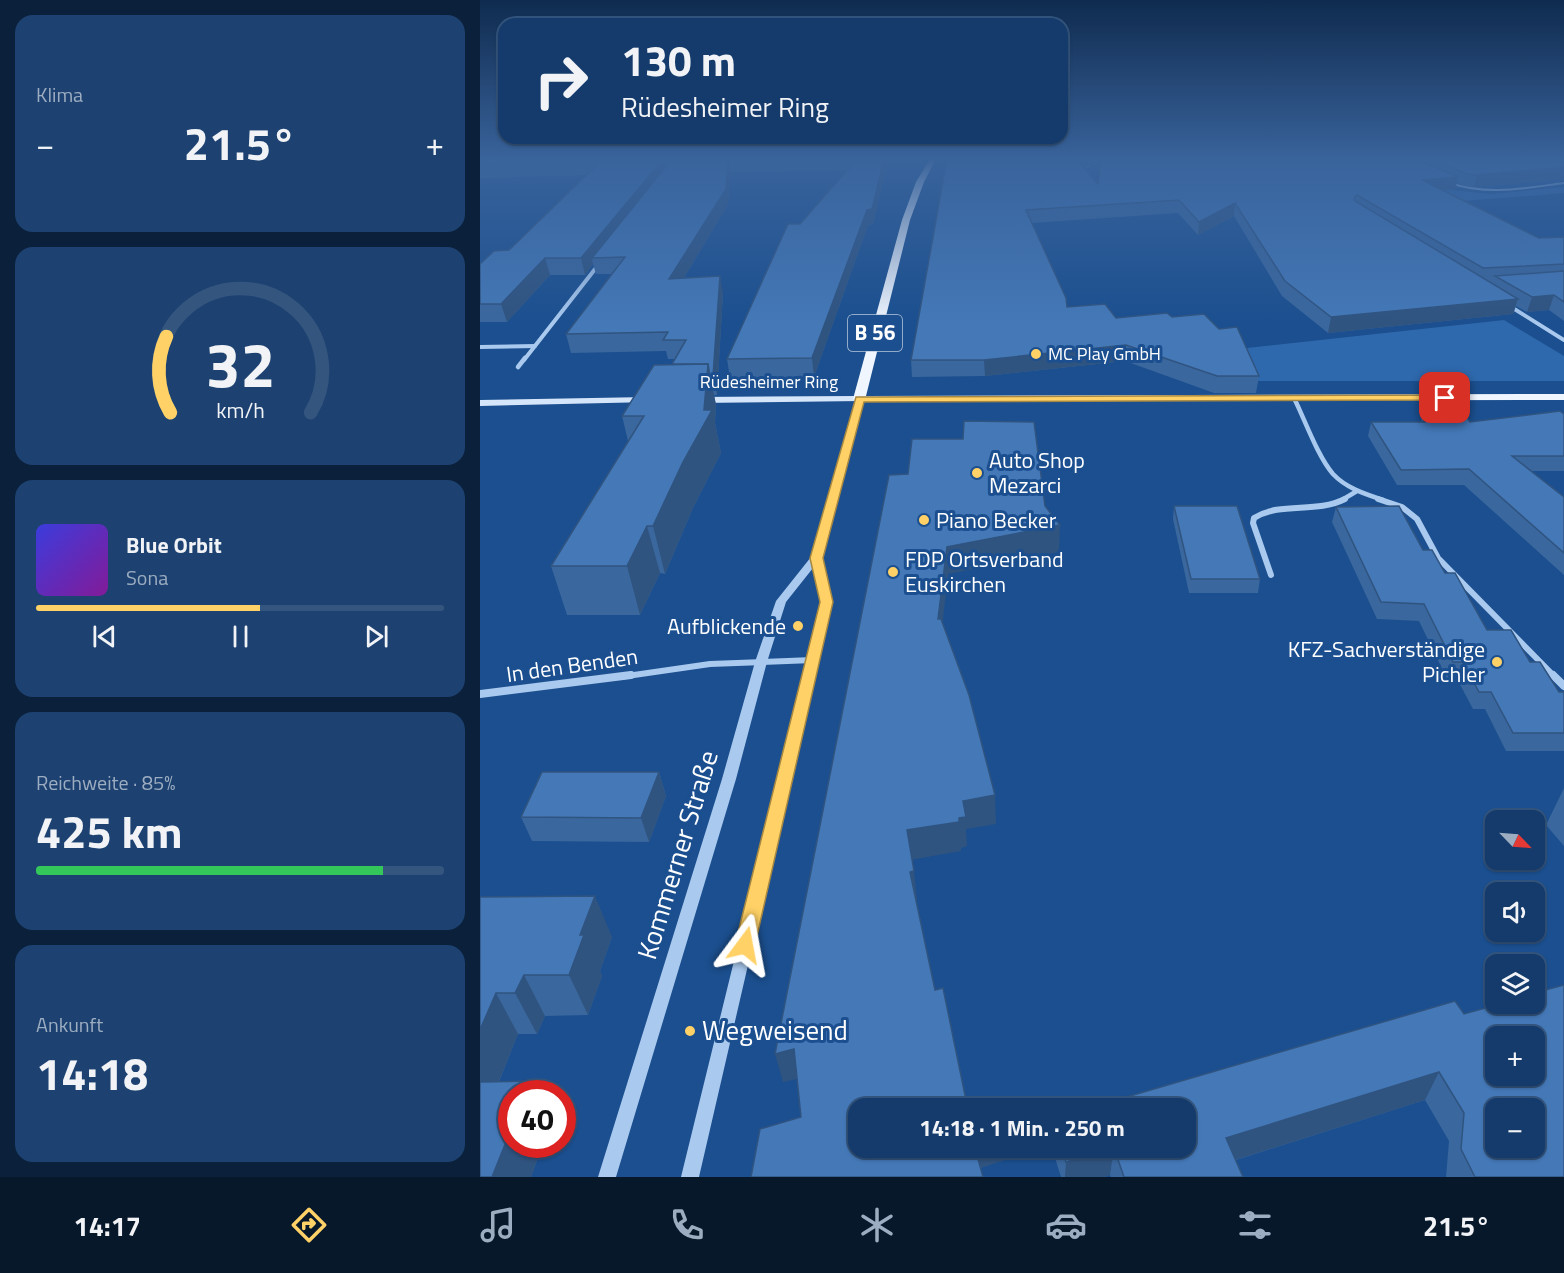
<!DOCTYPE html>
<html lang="de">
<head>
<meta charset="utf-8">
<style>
  :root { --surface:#143b6b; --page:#1d4271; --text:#f1f3f6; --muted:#9dadc1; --line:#33557e; --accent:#ffd166 }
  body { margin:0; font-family:"Titillium Web",sans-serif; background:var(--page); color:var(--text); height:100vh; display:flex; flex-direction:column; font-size:22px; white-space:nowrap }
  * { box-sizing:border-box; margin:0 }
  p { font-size:20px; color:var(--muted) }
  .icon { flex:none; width:33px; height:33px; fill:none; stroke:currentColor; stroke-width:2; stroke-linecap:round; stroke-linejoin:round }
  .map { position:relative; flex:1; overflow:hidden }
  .details { display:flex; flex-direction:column; gap:15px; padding:15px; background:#0b203b; width:480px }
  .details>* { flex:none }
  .guide { position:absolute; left:18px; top:18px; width:570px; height:126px; border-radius:18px; box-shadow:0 2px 4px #0004,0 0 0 2px var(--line); background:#143b6b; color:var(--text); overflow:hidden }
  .needle { width:39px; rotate:115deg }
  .buttons { position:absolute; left:1005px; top:810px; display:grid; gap:12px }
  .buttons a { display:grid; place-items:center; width:60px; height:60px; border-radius:12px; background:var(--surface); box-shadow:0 2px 4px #0004,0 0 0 2px var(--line); font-size:30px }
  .speed { position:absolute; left:18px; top:1080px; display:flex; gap:12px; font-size:30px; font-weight:700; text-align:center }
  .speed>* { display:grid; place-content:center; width:78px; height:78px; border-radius:50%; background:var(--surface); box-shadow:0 2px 4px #0004,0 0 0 2px var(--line); line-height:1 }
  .speed .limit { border:9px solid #d22; background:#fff; color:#111 }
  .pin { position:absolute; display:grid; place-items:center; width:51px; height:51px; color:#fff; margin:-26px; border-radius:12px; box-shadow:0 3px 9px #0006 }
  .me { position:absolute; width:66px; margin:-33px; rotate:13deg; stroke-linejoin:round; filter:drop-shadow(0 0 4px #0008) }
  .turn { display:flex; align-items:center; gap:21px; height:126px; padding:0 24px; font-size:27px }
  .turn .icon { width:78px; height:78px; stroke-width:2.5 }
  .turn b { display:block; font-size:42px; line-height:51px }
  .big { font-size:45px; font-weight:700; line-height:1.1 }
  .details .widget { flex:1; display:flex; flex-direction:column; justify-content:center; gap:9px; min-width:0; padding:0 21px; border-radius:18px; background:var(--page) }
  .details .dial { align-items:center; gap:0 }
  .dial svg { height:156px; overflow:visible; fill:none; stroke:var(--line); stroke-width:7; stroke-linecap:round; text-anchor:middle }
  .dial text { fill:var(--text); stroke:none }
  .song { display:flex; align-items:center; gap:18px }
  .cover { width:72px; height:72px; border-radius:9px; background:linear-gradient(135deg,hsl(240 70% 55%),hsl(290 70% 35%)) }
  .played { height:6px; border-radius:3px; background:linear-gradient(90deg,var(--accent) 55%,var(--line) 55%) }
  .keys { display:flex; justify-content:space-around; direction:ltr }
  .heat { display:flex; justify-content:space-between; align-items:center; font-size:33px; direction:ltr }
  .charge { height:9px; border-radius:4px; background:linear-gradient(90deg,#34c759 85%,var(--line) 0) }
  .trip { position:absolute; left:368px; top:1098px; width:348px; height:60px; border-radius:18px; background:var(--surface); box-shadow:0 2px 4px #0004,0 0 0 2px var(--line); font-weight:700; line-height:60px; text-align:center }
  .tabs { display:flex; height:96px; justify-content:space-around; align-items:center; background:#08182b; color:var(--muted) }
  .tabs .icon { width:42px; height:42px }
  .tabs .on { color:var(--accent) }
  .tabs b { font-size:27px; color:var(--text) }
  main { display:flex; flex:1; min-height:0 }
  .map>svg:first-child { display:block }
</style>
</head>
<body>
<main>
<section class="details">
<div class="widget"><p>Klima</p>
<div class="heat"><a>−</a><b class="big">21.5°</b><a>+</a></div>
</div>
<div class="widget dial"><svg viewBox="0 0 100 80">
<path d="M14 69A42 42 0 1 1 86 69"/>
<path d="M14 69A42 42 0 0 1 12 30" stroke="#ffd166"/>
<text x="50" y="56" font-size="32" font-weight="700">32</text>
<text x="50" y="72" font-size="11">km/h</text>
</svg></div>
<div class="widget">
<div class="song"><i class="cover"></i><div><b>Blue Orbit</b><p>Sona</p></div></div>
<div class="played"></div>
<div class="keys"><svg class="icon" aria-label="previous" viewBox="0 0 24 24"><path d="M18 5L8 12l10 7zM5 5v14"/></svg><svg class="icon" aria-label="pause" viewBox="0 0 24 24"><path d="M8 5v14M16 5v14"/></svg><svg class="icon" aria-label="next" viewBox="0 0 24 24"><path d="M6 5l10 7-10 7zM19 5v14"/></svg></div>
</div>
<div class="widget"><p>Reichweite · 85%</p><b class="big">425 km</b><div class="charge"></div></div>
<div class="widget"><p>Ankunft</p><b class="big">14:18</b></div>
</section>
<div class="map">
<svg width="1084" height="1177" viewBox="0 0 1084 1177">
  <rect width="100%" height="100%" fill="#1b4f8f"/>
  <g fill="#2e69ad">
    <polygon points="1084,187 1084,193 870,210 899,197 971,190 1012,194"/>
    <polygon points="1024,320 1084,356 1084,381 772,381 758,349"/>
  </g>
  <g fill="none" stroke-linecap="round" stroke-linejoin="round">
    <polyline stroke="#a9c9ee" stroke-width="1.5" stroke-dasharray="1.5 2" stroke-linecap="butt" points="599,167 609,167 608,159"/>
    <path stroke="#a9c9ee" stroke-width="2" d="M970,183C1008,196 1045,188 1084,183"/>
    <g stroke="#a9c9ee" stroke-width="4">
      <polyline points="1028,305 1084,340"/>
      <polyline points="0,347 55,346"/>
      <polyline points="44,360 119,264"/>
    </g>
    <g stroke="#a9c9ee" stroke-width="4.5">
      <polyline points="38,367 45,358"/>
      <path d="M814,398C825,420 837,455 853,474C866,488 885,494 903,500"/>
      <polyline points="862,500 877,491"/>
    </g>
    <g stroke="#a9c9ee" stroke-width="6">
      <polyline points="898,499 922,507 937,519 958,558 1075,677"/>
      <path d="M791,575L773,523L774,518C802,501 835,514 865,499"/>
      <polyline points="140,677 230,664 333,660"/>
    </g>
    <g stroke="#a9c9ee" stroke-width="8">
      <polyline points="1073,675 1084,686"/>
      <polyline points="0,694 151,675"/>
    </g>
    <polygon fill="#a9c9ee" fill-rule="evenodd" points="376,397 379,397 383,399 341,558 352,602 219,1177 201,1177 342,602 333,568 306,602 287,662 256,779 136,1177 118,1177 242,779 275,662 296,601 331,557"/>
    <g fill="#d6e6fa" fill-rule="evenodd">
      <polygon points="379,396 382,397 382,401 218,403 213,400 218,397"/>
      <polygon points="168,397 173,400 171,402 0,406 0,400"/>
    </g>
    <polygon fill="#f0f6ff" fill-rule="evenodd" points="450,159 456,159 444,182 430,220 386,396 1084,394 1084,400 375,401 373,399 422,220 436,182"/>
  </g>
  <g fill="#3a679d">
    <polygon points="0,159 408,159 393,224 388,225 334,377 250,378 247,359 320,224 368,170 250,172 248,204 204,278 243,293 237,395 234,395 236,405 235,423 241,453 213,508 185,574 180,573 160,615 87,615 71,566 148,441 142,416 192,364 195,359 188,359 186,351 91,353 86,334 132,274 116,274 113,264 105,275 70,275 27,322 0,322 0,264 29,250 106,175 0,178"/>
    <polygon points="467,159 618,184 621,159 1084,159 1084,179 994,187 984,186 977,182 975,189 962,190 1059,238 1084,237 1084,321 1069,310 1047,312 1036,306 1033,314 848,333 802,296 754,216 718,235 698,213 552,223 587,307 636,318 692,317 779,376 776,393 734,393 645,361 505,376 432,377 431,360"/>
    <polygon points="1084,414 1084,471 1051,471 1084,497 1084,575 984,485 917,485 888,436 891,422 941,422 942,417 990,422"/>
    <polygon points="694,506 780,579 778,593 709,593 693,519"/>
    <polygon points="856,507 943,550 965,573 1007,630 1050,662 1079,692 1084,692 1084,751 1026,751 1005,709 993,709 977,679 967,679 939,621 897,619 852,522"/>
    <polygon points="179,772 186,796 169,842 52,841 41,817"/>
    <polygon points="1084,788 1084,846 1066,825"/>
    <polygon points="0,897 132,937 120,971 122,976 108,1015 65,1016 57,1034 38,1034 19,1082 49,1081 56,1094 32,1094 63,1144 51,1177 0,1177"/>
    <polygon points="975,1001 1084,1177 966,1177 969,1141 945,1100 756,1160 763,1177 631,1177 630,1175 624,1177 581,1177 572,1148 705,1148"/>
  </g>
  <g fill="#305480">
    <polygon points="183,159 196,159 112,258 113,264 105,275 101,258"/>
    <polygon points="248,159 250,172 248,204 193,296 189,279"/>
    <polygon points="404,159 408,159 393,224 388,225 334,377 332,358"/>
    <polygon points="1084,167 1084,179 994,187 997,175"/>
    <polygon points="978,177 975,189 939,193 942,180"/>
    <polygon points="755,203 754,216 718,235 719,222"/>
    <polygon points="65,258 70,275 27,322 21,304"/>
    <polygon points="240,276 243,293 237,395 233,376"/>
    <polygon points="1074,295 1069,310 1047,312 1052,297"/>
    <polygon points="1038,299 1033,314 848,333 851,317"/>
    <polygon points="646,345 645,361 505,376 504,360"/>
    <polygon points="228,364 236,405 235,423 241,453 213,508 185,574 173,526 224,410"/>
    <polygon points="580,525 579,552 468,574 460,647 458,619 467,547"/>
    <polygon points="167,526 180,573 160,615 147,566"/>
    <polygon points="179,772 186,796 169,842 161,818"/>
    <polygon points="515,795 516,824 486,829 487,846 481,848 481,851 430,860 427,830 479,818 483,801"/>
    <polygon points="434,871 437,900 433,901 430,872"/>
    <polygon points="115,896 132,937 120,971 122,976 108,1015 89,975 100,935"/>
    <polygon points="44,975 65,1016 57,1034 35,993"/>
    <polygon points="16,993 38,1034 3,1121 0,1117 0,1030"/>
    <polygon points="314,1049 321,1078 303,1082 295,1054"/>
    <polygon points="959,1072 945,1100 739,1165 746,1138"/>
    <polygon points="49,1081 56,1094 44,1094"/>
    <polygon points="32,1127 32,1144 63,1144 51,1177 12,1177"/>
    <polygon points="494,1148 524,1148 525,1160 495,1170"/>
    <polygon points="634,1148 630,1175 624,1177 585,1177 586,1162"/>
  </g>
  <g fill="#4478b7" stroke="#305480" stroke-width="1.5" fill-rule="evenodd">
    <polygon points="0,159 183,159 101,258 65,258 21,304 0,304 0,264 14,251 29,250 121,161 0,164"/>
    <polygon points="192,159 248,159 246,189 189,279 240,276 233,376 230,376 228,364 192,364 206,340 183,340 188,332 86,334 145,257 112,258"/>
    <polygon points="377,159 404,159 392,209 387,210 332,358 247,359 308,224 320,224"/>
    <polygon points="467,159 596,159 618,184 621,159 936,159 978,177 942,180 1059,238 1084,237 1084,264 1003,268 877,195 874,198 875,201 1038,299 851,317 805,281 755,203 719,222 699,200 546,210 586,298 587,307 625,304 636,318 687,313 692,317 724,314 739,329 757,327 779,376 737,376 646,345 504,360 431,360"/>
    <polygon points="953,159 1084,159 1084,167 997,175 987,174"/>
    <polygon points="1084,271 1084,302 1074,295 1052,297 1015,276"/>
    <polygon points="228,364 224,410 232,410 203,462 173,526 167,526 147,566 71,566 164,416 142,416 174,365"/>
    <polygon points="1080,411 1084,414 1084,456 1032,456 1084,497 1084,553 989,469 921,470 891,422 945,422 942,417 987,417 990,422"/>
    <polygon points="484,421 554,422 565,506 580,525 467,547 458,619 461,619 489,695 515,795 483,801 486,817 479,818 479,822 427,830 434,871 430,872 455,990 463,988 487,1105 514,1097 517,1108 378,1108 378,1148 495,1148 503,1177 271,1177 280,1129 321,1117 314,1049 295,1054 409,475 428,474 432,439 483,439"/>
    <polygon points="694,506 757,506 780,579 711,579"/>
    <polygon points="919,506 943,550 952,550 965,573 975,573 1007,630 1031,630 1050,662 1060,662 1079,692 1084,692 1084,733 1033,733 1011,692 999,692 983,662 973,662 944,604 901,602 856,507"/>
    <polygon points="62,772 179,772 161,818 41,817"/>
    <polygon points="115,896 100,935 104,935 89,975 44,975 35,993 16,993 0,1030 0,897"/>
    <path d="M1084,985V1177H995L981,1149L984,1113L959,1072L746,1138L763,1177H644L634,1148L586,1162L581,1148H705V1108H609L975,1001L984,1014L1020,1004H1054V993ZM1016,1036H1054V1076H1016ZM1016,1108H1054V1148H1016Z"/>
    <polygon points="49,1081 44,1094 32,1094 32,1127 12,1177 0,1177 0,1082"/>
  </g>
  <linearGradient id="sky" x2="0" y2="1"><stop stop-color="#0f2b4f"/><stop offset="0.49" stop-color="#39639b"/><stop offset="1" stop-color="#39639b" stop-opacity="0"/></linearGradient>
  <rect width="1084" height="324" fill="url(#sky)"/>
  <polygon fill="#ffd166" stroke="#a68842" stroke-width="1.5" points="965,395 970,398 969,400 384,402 343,558 353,602 275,945 272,951 265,954 258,951 255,945 340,602 330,558 376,397"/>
  <g fill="#ffd166" stroke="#1b4f8f" stroke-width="2">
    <circle cx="556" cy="354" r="6"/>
    <circle cx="497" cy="473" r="6"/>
    <circle cx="444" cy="520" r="6"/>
    <circle cx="413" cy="572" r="6"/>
    <circle cx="318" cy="626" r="6"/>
    <circle cx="1017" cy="662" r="6"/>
    <circle cx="210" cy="1031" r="6"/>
  </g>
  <g text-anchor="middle" stroke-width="6" stroke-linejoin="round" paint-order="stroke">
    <g font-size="18" fill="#fff" stroke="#1b4f8f" text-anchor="start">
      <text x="568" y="360">MC Play GmbH</text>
    </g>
    <g font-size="18" fill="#fff" stroke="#1b4f8f">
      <text x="289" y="388">Rüdesheimer Ring</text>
    </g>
    <rect fill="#1b4f8f" stroke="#bbcadd" stroke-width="1.5" x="368" y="315" width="54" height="36" rx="4.5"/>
    <g font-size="21" font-weight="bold" fill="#fff">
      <text x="395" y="340">B 56</text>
    </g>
    <g font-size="22" fill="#fff" stroke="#1b4f8f" text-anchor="start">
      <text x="509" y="468">Auto Shop<tspan x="509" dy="25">Mezarci</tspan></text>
      <text x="456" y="528">Piano Becker</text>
      <text x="425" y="567">FDP Ortsverband<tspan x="425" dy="25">Euskirchen</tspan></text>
      <text x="306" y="634" text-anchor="end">Aufblickende</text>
      <text x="1005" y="657" text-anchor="end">KFZ-Sachverständige<tspan x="1005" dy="25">Pichler</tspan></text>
    </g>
    <g font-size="22" fill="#fff" stroke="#1b4f8f">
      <text transform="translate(92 665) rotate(-8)" y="8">In den Benden</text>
    </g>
    <g font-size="27" fill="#fff" stroke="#1b4f8f">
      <text transform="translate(198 855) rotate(-73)" y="9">Kommerner Straße</text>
    </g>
    <g font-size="27" fill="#fff" stroke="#1b4f8f" text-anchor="start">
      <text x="222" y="1040">Wegweisend</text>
    </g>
  </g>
</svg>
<div class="buttons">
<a><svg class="needle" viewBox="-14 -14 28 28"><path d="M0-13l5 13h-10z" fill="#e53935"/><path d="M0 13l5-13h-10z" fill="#9dadc1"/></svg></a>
<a><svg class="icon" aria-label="sound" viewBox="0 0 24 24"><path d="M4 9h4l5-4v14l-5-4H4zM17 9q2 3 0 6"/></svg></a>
<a><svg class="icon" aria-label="layers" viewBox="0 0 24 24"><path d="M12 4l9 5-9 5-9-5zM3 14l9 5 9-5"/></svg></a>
<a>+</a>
<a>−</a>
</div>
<div class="speed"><div class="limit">40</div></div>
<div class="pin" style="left:965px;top:398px;background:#d93025"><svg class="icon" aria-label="arrive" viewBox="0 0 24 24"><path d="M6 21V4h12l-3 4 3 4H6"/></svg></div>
<svg class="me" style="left:265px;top:945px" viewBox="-20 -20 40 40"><path d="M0-17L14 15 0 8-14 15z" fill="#ffd166" stroke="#fff" stroke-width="4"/></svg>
<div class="trip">14:18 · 1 Min. · 250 m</div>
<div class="guide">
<div class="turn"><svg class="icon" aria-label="right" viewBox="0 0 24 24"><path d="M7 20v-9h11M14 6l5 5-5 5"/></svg><div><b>130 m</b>Rüdesheimer Ring</div></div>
</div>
</div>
</main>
<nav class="tabs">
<b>14:17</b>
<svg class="icon on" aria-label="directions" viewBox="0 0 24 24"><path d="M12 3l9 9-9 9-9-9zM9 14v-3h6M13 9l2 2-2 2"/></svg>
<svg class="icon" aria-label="music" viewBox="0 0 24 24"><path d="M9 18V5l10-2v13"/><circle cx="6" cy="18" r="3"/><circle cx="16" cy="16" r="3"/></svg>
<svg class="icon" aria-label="phone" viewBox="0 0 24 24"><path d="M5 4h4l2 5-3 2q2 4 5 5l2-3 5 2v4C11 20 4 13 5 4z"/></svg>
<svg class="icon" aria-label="climate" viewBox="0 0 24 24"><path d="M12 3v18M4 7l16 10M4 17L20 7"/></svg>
<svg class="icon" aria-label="car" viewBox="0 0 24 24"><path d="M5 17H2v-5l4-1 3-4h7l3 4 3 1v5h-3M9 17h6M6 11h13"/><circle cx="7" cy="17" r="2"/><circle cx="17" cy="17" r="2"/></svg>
<svg class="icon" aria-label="filters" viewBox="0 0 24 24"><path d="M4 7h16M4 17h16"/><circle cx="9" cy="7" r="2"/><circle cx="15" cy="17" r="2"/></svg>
<b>21.5°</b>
</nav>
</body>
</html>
